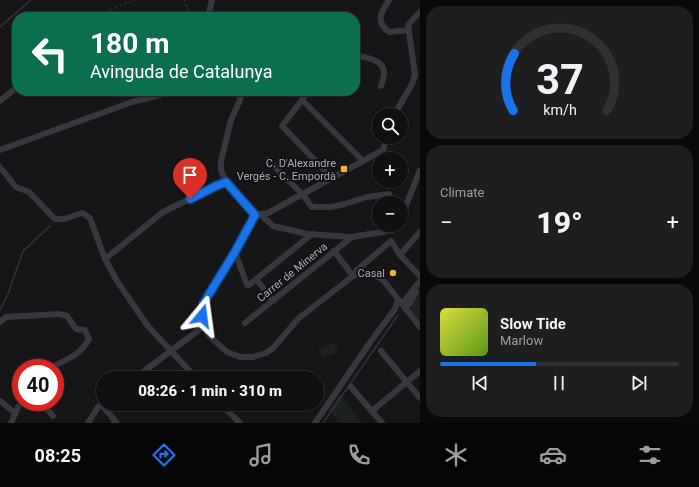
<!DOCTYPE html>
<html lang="en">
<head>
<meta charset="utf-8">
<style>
  :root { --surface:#101012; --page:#1e1e20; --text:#f1f3f6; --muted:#9c9d9f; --line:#303032; --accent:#1a73e8 }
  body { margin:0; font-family:Roboto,sans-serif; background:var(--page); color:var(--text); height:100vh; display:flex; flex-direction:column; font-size:15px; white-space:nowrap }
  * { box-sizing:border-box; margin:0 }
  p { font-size:13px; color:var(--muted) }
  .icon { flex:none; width:22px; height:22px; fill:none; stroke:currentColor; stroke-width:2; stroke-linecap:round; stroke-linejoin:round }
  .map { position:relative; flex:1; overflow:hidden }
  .details { display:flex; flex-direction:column; gap:6px; padding:6px; background:#09090a; width:279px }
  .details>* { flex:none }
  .top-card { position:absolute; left:12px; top:12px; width:348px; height:84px; border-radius:16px; box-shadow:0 1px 3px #0004,0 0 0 1px var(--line); background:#0b6e4f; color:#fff; overflow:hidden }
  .fabs { position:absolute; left:372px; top:108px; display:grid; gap:8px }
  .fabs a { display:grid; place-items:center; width:36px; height:36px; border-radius:50%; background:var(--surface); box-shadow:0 1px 3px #0004,0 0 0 1px var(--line); font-size:20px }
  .speed { position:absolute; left:12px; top:359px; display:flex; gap:8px; font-size:20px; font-weight:700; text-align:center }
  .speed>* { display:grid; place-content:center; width:52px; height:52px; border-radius:50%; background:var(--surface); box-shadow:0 1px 3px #0004,0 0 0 1px var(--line); line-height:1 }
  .speed .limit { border:6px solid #d22; background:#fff; color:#111 }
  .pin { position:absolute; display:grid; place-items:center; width:34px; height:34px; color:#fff; margin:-41px -17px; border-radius:50% 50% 50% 0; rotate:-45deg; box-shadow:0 0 4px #0007 }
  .pin .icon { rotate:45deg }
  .me { position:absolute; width:44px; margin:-22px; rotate:16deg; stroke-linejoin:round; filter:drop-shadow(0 0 3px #0008) }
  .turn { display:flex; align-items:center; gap:14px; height:84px; padding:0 12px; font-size:18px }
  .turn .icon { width:52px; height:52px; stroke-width:2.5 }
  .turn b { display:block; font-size:28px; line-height:34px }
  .big { font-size:30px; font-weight:800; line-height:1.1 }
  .details .tile { flex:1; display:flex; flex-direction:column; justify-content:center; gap:6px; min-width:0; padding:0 14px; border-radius:16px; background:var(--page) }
  .details .dial { align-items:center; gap:0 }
  .dial svg { height:104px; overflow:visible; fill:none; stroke:var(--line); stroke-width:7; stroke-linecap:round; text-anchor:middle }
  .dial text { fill:var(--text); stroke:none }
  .song { display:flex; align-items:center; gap:12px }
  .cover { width:48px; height:48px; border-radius:6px; background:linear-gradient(135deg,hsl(60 70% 55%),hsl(90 70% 35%)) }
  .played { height:4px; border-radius:2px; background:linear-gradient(90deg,var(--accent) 40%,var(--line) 40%) }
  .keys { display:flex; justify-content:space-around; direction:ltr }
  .heat { display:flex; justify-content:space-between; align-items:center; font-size:22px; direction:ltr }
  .trip { position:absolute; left:96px; top:371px; width:228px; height:40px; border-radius:20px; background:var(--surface); box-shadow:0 1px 3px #0004,0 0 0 1px var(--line); font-weight:800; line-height:40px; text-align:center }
  .menu { display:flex; height:64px; justify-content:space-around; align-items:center; background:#060607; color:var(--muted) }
  .menu .icon { width:28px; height:28px }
  .menu .current { color:var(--accent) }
  .menu b { font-size:18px; color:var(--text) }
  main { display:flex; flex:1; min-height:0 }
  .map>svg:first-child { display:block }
</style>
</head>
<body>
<main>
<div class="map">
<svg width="420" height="423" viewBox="0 0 420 423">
  <rect width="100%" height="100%" fill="#161618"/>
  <g fill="#1c231d">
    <polygon points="418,291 420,292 420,322 411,313 410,308"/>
    <polygon points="335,343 338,352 322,359 319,349"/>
    <polygon points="340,395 362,423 340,423 329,409"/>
  </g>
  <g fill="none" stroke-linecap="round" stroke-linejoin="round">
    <g stroke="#2c353c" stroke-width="1.5">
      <polyline points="0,27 31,0"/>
      <polyline points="0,310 8,294 23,251 50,226"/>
      <polyline points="323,423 398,315"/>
    </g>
    <g stroke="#3d3f44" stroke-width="1" stroke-dasharray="2 3" stroke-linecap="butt">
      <polyline points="184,0 191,17"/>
      <polyline points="92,17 135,0"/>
    </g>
    <g stroke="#37383d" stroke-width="6">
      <path d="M389,0C381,12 375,22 389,32L409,30"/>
      <polyline points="208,17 212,0"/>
      <path d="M355,56C361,56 365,57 371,59C386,64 386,72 381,86"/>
      <polyline points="241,91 240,100 231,120 221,161 221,170 226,182 255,215"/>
      <polyline points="307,91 302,100 282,126 332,178"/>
      <polyline points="320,91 329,91"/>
      <polyline points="302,100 363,161"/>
      <polyline points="0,101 17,87"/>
      <polyline points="394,115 412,84 415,75 408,25 420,12"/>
      <polyline points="0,150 132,102 160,95 165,91"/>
      <polyline points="268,160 303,195 312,207 331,207 345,204 367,197 389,194"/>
      <polyline points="0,167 16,187 29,192 55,219 64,219 82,213 90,218 105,259 117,281 147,325 196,378"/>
      <polyline points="260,214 273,226 307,234 352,237 394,230 397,225"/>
      <path d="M255,215L235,252L203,304L202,316L204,326L209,336L227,352L240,357H253L266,353L273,348L299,318L353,276C364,272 373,273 383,280L420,327"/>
      <polyline points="255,215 268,213 383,150 387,137"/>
      <polyline points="401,218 420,170"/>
      <polyline points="334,251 353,276 357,270 391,241 400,255 420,276"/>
      <polyline points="235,252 247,285 249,285 312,234"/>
      <polyline points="400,255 420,232"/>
      <polyline points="105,259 163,212 216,186 226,182"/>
      <polyline points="257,280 273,301"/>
      <polyline points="402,304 420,281"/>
      <polyline points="405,308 410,303 416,291 414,288"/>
      <path d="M0,322L6,317L59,314L67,316L76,329L85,330L89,339C79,357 66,359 50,368"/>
      <polyline points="245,323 352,237"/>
      <polyline points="381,351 420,398"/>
      <polyline points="135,378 204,326"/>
      <polyline points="351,387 382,423"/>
      <polyline points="0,401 15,413"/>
      <polyline points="41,402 53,416"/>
      <polyline points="101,404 116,422 114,423"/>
      <polyline points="221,404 240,423"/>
      <polyline points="372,411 420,371"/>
      <polyline points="11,423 18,407 22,402"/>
      <polyline points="88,423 98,407 103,403"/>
      <polyline points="315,423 371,341 395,309 398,300"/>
    </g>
  </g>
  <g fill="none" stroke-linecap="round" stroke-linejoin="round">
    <defs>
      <polyline id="route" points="190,199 216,186 226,182 255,215 235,252 203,304 202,316"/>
    </defs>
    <use href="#route" stroke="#114b97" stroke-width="10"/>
    <use href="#route" stroke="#1a73e8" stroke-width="7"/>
  </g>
  <g fill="#f2b134" stroke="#111113" stroke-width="1.5">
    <rect x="340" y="165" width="8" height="8" rx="2"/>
    <circle cx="393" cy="273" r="4"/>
  </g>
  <g text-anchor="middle" stroke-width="4" stroke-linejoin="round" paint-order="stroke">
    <g font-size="11" fill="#a8adb8" stroke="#111113" text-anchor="end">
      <text x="336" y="167">C. D'Alexandre<tspan x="336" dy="13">Vergés - C. Empordà</tspan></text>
      <text x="385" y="277">Casal</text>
    </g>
    <g font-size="11" fill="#a8adb8" stroke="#111113">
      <text transform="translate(292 272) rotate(-39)" y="4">Carrer de Minerva</text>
    </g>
  </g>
</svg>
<div class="fabs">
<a><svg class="icon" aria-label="search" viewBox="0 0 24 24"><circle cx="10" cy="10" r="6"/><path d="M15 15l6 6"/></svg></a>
<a>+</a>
<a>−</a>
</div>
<div class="speed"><div class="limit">40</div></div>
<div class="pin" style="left:190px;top:199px;background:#d93025"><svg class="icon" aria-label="arrive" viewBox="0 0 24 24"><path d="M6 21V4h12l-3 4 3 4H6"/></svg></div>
<svg class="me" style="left:202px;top:316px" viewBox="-20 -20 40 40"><path d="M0-17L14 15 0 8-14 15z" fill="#1a73e8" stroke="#fff" stroke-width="4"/></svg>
<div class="trip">08:26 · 1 min · 310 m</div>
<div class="top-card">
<div class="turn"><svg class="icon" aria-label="left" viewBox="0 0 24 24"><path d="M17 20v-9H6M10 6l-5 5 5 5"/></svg><div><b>180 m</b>Avinguda de Catalunya</div></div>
</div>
</div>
<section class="details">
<div class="tile dial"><svg viewBox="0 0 100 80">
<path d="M14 69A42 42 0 1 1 86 69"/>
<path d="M14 69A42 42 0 0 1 15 25" stroke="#1a73e8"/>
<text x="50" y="56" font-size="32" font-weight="700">37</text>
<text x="50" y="72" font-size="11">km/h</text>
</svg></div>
<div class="tile"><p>Climate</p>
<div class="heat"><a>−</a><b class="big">19°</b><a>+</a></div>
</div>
<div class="tile">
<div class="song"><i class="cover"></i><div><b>Slow Tide</b><p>Marlow</p></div></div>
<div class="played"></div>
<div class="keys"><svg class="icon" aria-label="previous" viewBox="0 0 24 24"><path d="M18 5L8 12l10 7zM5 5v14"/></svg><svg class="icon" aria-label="pause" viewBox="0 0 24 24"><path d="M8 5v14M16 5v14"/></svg><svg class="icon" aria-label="next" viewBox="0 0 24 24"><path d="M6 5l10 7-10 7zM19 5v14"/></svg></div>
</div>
</section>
</main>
<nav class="menu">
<b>08:25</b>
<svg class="icon current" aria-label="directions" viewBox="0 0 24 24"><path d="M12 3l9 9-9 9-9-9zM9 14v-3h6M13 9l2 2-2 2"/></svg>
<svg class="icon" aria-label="music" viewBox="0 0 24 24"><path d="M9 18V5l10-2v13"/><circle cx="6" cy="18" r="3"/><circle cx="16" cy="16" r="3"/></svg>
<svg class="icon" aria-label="phone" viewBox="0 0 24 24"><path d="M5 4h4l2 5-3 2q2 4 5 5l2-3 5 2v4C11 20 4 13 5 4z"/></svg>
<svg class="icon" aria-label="climate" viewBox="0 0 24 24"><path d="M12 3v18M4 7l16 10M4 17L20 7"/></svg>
<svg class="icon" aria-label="car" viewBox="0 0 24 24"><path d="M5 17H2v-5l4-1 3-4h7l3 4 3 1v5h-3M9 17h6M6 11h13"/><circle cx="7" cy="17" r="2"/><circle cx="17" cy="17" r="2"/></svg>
<svg class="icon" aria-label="filters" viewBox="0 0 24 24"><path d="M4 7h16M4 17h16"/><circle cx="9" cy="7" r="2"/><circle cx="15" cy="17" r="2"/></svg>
</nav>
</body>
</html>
